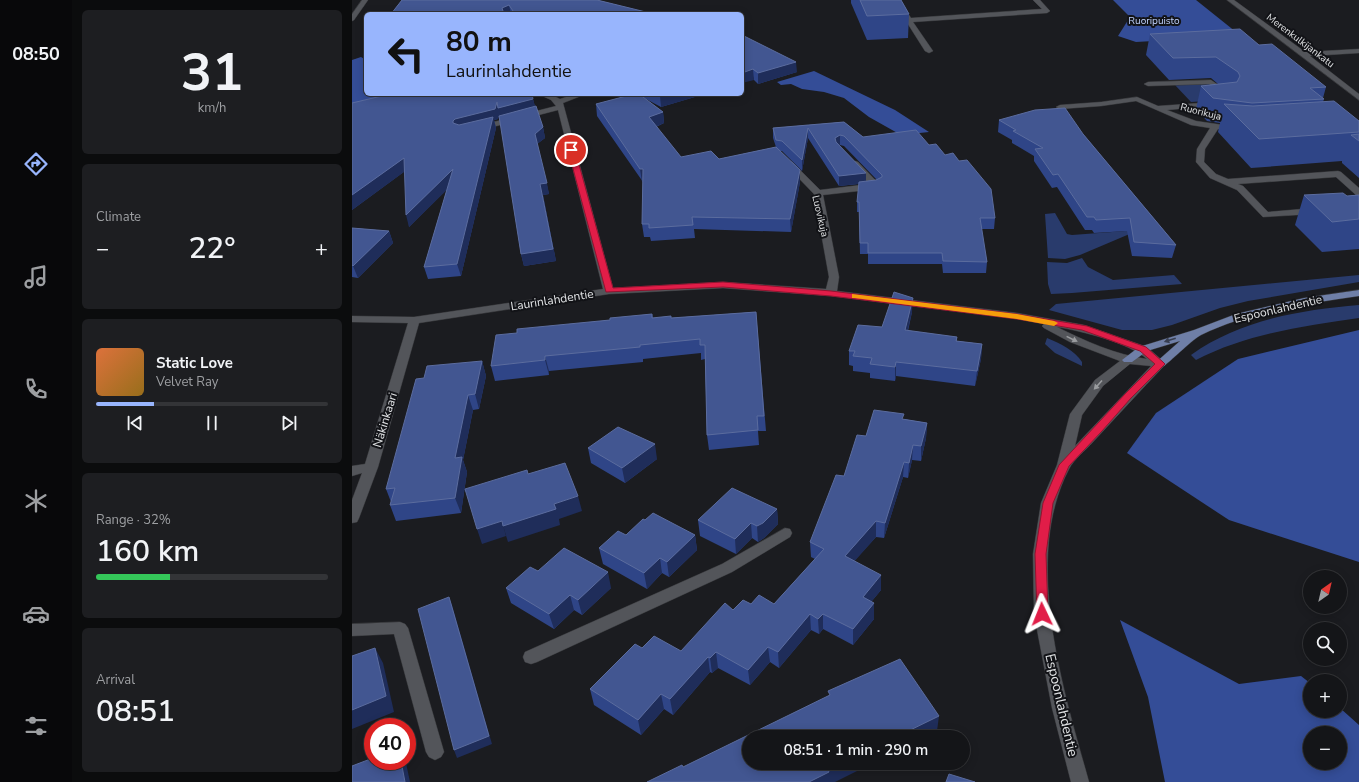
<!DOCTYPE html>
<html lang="en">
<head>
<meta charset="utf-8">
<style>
  :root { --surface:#141518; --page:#1d1e21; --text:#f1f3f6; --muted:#9d9fa2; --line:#333437; --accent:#98b5fd }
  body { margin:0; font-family:"Nunito Sans",sans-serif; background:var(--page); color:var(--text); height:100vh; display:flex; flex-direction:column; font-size:15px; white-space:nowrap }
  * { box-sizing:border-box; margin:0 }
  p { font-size:13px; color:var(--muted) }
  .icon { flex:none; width:22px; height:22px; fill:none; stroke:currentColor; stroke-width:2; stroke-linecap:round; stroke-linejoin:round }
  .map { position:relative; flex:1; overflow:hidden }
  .details { display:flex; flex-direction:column; gap:10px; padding:10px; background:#0b0c0d; width:280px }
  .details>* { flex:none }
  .hud { position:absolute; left:12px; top:12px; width:380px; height:84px; border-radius:6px; box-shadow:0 2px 10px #0003,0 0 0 1px var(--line); background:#98b5fd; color:#111; overflow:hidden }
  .needle { width:26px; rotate:34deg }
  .controls { position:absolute; left:951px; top:570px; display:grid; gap:8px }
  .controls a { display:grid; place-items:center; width:44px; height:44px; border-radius:50%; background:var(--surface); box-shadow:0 2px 10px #0003,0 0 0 1px var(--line); font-size:20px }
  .speed { position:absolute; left:12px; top:718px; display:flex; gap:8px; font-size:20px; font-weight:700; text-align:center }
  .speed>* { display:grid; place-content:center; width:52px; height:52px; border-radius:50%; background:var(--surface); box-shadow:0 2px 10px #0003,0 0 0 1px var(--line); line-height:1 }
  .speed .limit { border:6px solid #d22; background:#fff; color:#111 }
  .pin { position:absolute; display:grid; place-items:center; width:34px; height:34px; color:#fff; margin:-17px; border:2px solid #fff; border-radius:50%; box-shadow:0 1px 4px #0007 }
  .me { position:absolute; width:44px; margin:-22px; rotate:358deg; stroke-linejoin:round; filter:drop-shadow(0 0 3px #0008) }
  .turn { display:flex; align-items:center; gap:14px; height:84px; padding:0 16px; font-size:18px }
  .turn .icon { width:52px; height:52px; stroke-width:2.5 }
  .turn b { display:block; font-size:28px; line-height:34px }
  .big { font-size:30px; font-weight:600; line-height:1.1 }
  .details .card { flex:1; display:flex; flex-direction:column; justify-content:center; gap:6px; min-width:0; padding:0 14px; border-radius:6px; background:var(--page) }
  .details .dial { align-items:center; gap:0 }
  .dial b { font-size:52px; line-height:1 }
  .song { display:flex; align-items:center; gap:12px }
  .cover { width:48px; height:48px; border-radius:6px; background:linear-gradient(135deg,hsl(20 70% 55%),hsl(40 70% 35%)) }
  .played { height:4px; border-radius:2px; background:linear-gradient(90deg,var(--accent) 25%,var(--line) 25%) }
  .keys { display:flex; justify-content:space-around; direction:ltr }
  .heat { display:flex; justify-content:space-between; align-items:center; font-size:22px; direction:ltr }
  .charge { height:6px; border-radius:3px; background:linear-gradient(90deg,#34c759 32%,var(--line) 0) }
  .trip { position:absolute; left:390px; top:730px; width:228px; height:40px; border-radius:20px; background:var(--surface); box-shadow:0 2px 10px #0003,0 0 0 1px var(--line); font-weight:600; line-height:40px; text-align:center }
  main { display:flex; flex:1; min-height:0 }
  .menu { display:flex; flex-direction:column; width:72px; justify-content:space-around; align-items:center; background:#08080a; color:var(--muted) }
  .menu .icon { width:28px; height:28px }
  .menu .active { color:var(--accent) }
  .menu b { font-size:18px; color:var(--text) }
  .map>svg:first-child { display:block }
</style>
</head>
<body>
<main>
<nav class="menu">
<b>08:50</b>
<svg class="icon active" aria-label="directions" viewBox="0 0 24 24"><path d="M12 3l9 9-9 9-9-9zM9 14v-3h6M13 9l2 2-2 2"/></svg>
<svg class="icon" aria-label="music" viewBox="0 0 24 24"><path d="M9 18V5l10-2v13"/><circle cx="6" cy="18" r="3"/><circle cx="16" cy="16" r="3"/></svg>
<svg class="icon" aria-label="phone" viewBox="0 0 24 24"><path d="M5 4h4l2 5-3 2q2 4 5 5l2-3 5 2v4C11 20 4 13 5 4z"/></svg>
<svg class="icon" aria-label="climate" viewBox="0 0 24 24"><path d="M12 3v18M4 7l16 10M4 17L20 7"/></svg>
<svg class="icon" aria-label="car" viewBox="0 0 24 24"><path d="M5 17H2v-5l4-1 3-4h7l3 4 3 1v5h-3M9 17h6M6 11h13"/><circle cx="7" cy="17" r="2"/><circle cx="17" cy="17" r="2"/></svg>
<svg class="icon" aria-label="filters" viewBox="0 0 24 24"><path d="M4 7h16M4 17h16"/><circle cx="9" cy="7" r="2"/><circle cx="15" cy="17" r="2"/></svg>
</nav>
<section class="details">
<div class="card dial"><b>31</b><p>km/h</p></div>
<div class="card"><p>Climate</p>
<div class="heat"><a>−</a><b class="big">22°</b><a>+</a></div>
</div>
<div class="card">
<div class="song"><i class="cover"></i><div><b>Static Love</b><p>Velvet Ray</p></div></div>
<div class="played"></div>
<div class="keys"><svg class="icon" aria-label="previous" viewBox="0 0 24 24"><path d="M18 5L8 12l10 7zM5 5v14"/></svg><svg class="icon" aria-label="pause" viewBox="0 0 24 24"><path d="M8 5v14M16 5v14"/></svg><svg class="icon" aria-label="next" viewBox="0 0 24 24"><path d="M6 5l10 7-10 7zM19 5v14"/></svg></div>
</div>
<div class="card"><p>Range · 32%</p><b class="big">160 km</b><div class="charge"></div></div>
<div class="card"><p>Arrival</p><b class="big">08:51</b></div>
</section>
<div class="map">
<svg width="1007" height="782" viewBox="0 0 1007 782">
  <rect width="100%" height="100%" fill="#1b1c20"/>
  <g fill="#293b6c">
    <polygon points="853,83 861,85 869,100 839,102 823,85"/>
    <polygon points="703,213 715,234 720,235 787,230 728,255 713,259 696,258 693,214"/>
    <polygon points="730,258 736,267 761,280 822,275 830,284 720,293 699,294 696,284 695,262 715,263"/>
    <polygon points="1007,275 1007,282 896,301 868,308 820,325 800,330 770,330 697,310 704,304"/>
    <path d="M1007,305V318C951,326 894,334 844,360L839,355C888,320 948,310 1007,305Z"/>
    <path d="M695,338C709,344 722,350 730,362V366L703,353L693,344Z"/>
  </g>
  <g fill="#344d97" fill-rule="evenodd">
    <polygon points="761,0 844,0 889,36 784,42 766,36 778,17"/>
    <polygon points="9,57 14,60 14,94 49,94 0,105 0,60"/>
    <polygon points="462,71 543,110 577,132 549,135 517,117 492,98 472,92 450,89 439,84 429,85 425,82"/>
    <polygon points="1007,330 1007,562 877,520 775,453 804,413 886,359"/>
    <path d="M768,620L887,684L949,676L958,683V711H988V708L1007,725V782H813L796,697ZM958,733H988V763H958Z"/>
  </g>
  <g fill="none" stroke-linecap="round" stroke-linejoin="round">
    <defs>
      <g id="minor">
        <polygon points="10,0 16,0 2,20 0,21 0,14"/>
        <polygon points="531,0 547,0 559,18 690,9 681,0 688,0 698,11 695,13 561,22 581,51 577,53 573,51 542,2 534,2"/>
        <polygon points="875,0 882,0 953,52 1007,49 1007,53 958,56 1007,94 1007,100"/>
        <polygon points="859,80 878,93 878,97 872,97 857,84 796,86 792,84 796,82"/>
        <path d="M186,94H198L208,99L223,94H234L211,103L261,288L371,282L474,289L477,277L462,194L433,164L437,161L440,162L468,190L517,184L499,164L503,161L506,162L529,186L524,189L471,195L487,277L485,291L665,313L732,325L795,347L812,362L814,364L812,366C788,391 765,416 741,442C734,450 722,459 717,469C670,559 711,689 737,782H719L700,708L682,614L681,554L689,503L705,465L718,414L743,380L768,361L718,342L692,328L690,326L692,324L665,319L479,296L371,288L257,294L67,323L26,467L7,518L5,522L0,523V500L10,473L0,476V466L13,464L56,323L0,322V316L62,317L251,289L206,110L129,130L125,128L126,126L204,106L199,100ZM705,327C730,331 777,343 795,359C764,355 733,341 705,327ZM778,364L799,366L723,446L730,415L751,386Z"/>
        <polygon points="785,97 806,106 863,102 863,106 860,106 815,110 844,121 885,127 886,129 885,131 866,129 853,149 852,162 864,174 876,179 986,171 989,172 1007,188 1007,196 1004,195 984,177 886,184 891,186 916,212 962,208 967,211 962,214 911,217 885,190 858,178 844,162 845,149 858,128 839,125 784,101 749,106 708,109 704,107 708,105 749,102"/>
        <polygon points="433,528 438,529 440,533 438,537 380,572 185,662 179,664 173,662 171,657 173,652 370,564"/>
        <polygon points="48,622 53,624 56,628 92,752 89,757 83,760 77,757 74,752 42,634 0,636 0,624"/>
      </g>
      <path id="major" d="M1007,290V296C954,304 898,311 849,335C841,339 821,359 812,366H804L802,364L828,341L795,351L780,362H772L770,360L787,347L842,330L884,314L952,298Z"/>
    </defs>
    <use href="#minor" stroke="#36373a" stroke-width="1"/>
    <use href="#major" stroke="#36373a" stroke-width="1"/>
    <use href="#minor" fill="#53555a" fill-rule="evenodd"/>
    <use href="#major" fill="#6f7fa7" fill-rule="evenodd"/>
  </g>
  <g fill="#2f4587" fill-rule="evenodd">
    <polygon points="50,0 245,0 302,14 39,14"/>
    <polygon points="499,0 549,0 557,14 556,38 515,40 499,3"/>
    <polygon points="798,34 907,45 974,87 971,98 972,99 971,102 1007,121 1007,178 990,163 990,161 899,168 866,132 868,123 855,121 844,109 849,86 866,84 859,78 817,80 794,55"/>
    <polygon points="390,35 445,72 406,84 402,80"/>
    <path d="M282,94H353L309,107L292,98L311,112L312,123L304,127L329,157L367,159L424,147L421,138V128L492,122L511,137L577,145L643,218L642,229H629L635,262L634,273H591L590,264H516V254H508L507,212H505V202L507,184L487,186L456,138L450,171L430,151H428L448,182L439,232L342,229L343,238L299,241L298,237H292L290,224L291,182L245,116L244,104ZM487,145H488L492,146L525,180L514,181Z"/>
    <polygon points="181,99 183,107 191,127 193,138 185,144 197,194 191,195 204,261 172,266 169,254 147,114 146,119 142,120 144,128 109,276 76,279 72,267 95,189 57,227 53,171 0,210 0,103"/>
    <polygon points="647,120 731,134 824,245 820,258 780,256 775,231 742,233 740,230 733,230 705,187 700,188 682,161 682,156 660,143 660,140 646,132"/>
    <polygon points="952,195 995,196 1007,195 1007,249 970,252 943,225"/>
    <polygon points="0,228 37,231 41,243 6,278 0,277"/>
    <polygon points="404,312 414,431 406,431 407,445 357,450 355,435 353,359 349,360 349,353 291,359 291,362 197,371 197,375 143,381 139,366 165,333 300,314 301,318 319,318"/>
    <polygon points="560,312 556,331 605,337 605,341 630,344 629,359 623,386 544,376 543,381 518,378 518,373 501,371 501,366 497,365 497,351 530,327"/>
    <polygon points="130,361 134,376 127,409 121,410 111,460 115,472 109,513 44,521 38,505 39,502 34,489 72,378"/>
    <polygon points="552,419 575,423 574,438 569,461 560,460 556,478 551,477 532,538 524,537 502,561 529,590 519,602 522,619 501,645 471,629 467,634 459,630 427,668 418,662 398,685 366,668 360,673 358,672 321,715 312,709 289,735 242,705 238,689 290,648 329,651 381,610 399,604 422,604 463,559 459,557 458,542 492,476 514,436"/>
    <polygon points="236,448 305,459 273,483 239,463"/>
    <polygon points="425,509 426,524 412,538 406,542 400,538 384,554 348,536 346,520"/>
    <polygon points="293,520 343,535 345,550 317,577 310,573 295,589 251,564 247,548 274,535"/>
    <polygon points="186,571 259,588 230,615 222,610 202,629 159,603 154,588"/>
  </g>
  <g fill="#1f2d5a">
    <polygon points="157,5 159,14 152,14 150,8"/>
    <polygon points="444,62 445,72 406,84 406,73"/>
    <polygon points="401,69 402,80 390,83 390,73"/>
    <polygon points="316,94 353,94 309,107 308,96"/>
    <polygon points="181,99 184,110 148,119 147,114 146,119 142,120 144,128 109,276 105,264 104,132 101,121 103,119 145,102"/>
    <polygon points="311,112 312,123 298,129 297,117"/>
    <polygon points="191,127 193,138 185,144 183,134"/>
    <polygon points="456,128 456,138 450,171 450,160"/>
    <polygon points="488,135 488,145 483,148 483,138"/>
    <polygon points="52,158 56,169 0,210 0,195"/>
    <polygon points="101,169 105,180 57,227 54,215"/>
    <polygon points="288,169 291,169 292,181 290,182"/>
    <polygon points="448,170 448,182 439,232 438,219"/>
    <polygon points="514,173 514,183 487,186 487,176"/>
    <polygon points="195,183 197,194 191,195 204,261 172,266 169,254 188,184"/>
    <polygon points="37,231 41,243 6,278 1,266"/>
    <polygon points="561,298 560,312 552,345 553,330"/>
    <polygon points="630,344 629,359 623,386 625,371"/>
    <polygon points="193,356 197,371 197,375 193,360"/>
    <polygon points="130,361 134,376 127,409 123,394"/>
    <polygon points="544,362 544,376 543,381 543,367"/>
    <polygon points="116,395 121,410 111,460 115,472 109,513 103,498 103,458"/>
    <polygon points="575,423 574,438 569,461 569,446"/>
    <polygon points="303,444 305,459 273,483 270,468"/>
    <polygon points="561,445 560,460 556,478 557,463"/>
    <polygon points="552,462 551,477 532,538 533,523"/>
    <polygon points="226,496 230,511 207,519 208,525 156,542 151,526 202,504"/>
    <polygon points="425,509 426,524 412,538 406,542 405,526"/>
    <polygon points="150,521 154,536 130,544 125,529"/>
    <polygon points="524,521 524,537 493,572 493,556"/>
    <polygon points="399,523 400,538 384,554 383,539"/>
    <polygon points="343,535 345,550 317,577 315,562"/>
    <polygon points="308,558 310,573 295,589 292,573"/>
    <polygon points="256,572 259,588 230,615 226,600"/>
    <polygon points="529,575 529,590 511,612 511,597"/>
    <polygon points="218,595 222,610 202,629 197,614"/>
    <polygon points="97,597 100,605 140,744 105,758 102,750"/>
    <polygon points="522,603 522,619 501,645 501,629"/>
    <polygon points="458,614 459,630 427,668 426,652"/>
    <polygon points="471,614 471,629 467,634 466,619"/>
    <polygon points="416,647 418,662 398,685 396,670"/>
    <polygon points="23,648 31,663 42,712 0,729 0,710"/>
    <polygon points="364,652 366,668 360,673 358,658"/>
    <polygon points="356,657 358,672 321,715 318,699"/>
    <polygon points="309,694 312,709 289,735 286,720"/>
    <polygon points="587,716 585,731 574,737 544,737"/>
    <polygon points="49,761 53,761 54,763 58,782 53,782"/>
    <polygon points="491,763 521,763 483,782 457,782 476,770"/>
  </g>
  <g fill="#425691" stroke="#5b6c9e">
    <polygon points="50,0 245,0 302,14 163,14 157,5 150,8 152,14 39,14"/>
    <polygon points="508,0 549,0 557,14 515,16"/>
    <polygon points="888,29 907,45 920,44 974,87 958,88 972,99 900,103 861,98 849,86 885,82 888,76 886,72 864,57 821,58 798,34"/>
    <polygon points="390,35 444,62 406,73 401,69 390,73"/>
    <polygon points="38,94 180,94 181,99 146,108 145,102 143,109 103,119 101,121 101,123 107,125 141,117 105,264 72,267 101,169 54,215 52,158 0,195 0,103"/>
    <polygon points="282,94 287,94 311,112 297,117 329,157 359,151 367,159 424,147 448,170 438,219 340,217 341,225 297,228 297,224 290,224 291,169 288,169 244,104"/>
    <polygon points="303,94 316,94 308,96"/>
    <polygon points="982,101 1007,121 1007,132 907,139 872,104 901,106"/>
    <polygon points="184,106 191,127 183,134 195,183 188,184 201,249 169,254 147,116"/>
    <polygon points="713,108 731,134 824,245 782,242 778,218 744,220 742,217 735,217 706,174 701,175 683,149 691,148 661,131 664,130 647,120 683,110"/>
    <polygon points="492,122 511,137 564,130 577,145 584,144 593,155 601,153 607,161 615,160 639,189 643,218 628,218 635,262 591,261 590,253 516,253 516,243 508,243 507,202 505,202 507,182 524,180 530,177 530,175 492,136 488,135 483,138 484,142 514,173 487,176 456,128 450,160 430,141 424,140 421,128"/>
    <polygon points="1007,134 1007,141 999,135"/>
    <polygon points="991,193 995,196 1007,195 1007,219 980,222 952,195"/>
    <polygon points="0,228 37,231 1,266 0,265"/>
    <polygon points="542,292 561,298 553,330 605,337 604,341 630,344 625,371 544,362 543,367 518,364 520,358 501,356 503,351 497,351 506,325 530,327"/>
    <polygon points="404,312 412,416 405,416 406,430 355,435 353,345 348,345 348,339 288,345 288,347 193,356 193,360 139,366 144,335 165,333 165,329 258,320 258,318 300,314 300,318 319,316 319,318"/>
    <polygon points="130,361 123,394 116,395 103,458 110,457 103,498 38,505 43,488 34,489 64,379 72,378 75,366"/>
    <polygon points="522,410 552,414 550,419 575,423 569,446 561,445 557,463 552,462 533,523 524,521 493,556 529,575 511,597 522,603 501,629 471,614 466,619 458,614 426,652 416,647 396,670 364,652 358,658 356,657 318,699 309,694 286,720 238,689 283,644 290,648 302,636 329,651 373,603 381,610 391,600 399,604 407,595 422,604 472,549 458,542 484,475 492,476 505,435 514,436"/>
    <polygon points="266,427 303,444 270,468 236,448"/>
    <polygon points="213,463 226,496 202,504 204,509 151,526 150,521 125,529 113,489 175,470 176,474"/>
    <polygon points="380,488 425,509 411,523 405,526 399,523 383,539 346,520"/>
    <polygon points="301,513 343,535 315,562 308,558 292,573 247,548 266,531 274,535 291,519 293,520"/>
    <polygon points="212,548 256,572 226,600 218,595 197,614 154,588 178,567 186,571"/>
    <polygon points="97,597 137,736 102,750 66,609"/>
    <polygon points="23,648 34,696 0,710 0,656"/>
    <polygon points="548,659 587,716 544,737 397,737 397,763 491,763 476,770 477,772 457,782 295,782 330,765 331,767 478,695 476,691"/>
    <polygon points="21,758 21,761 49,761 53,782 0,782 0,766"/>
    <polygon points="597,774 623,782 594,782"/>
  </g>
  <defs><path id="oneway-solid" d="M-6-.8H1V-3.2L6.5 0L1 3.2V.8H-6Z"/></defs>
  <g fill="#9a9c9f">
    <use href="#oneway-solid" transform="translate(720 339) rotate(26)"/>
    <use href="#oneway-solid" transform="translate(746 385) rotate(132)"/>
  </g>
  <use fill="#373e51" href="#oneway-solid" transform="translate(818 340) rotate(163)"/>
  <polygon fill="#e11d48" stroke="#92132f" points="219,148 223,150 261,288 371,282 479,291 665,314 735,326 794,347 811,362 813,364 779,398 750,431 717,466 701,503 694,554 696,614 695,617 690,618 686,617 685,614 683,554 691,503 707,465 773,394 803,364 788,351 730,330 665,319 479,296 371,287 254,292 216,150"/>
  <polygon fill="#f59e0b" points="500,294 665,314 702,321 706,323 702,326 665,319 503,298 500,298"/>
  <g text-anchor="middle" stroke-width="4" stroke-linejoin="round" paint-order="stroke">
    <g font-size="10" fill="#bfd1fb" stroke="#121317">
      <text x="802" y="24">Ruoripuisto</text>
    </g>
    <g font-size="10" fill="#e0e2e4" stroke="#121317">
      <text transform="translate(949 40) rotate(37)" y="4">Merenkulkijankatu</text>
      <text transform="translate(849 111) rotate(14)" y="4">Ruorikuja</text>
      <text transform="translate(469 216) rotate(77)" y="4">Luovikuja</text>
    </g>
    <g font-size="12" fill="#e0e2e4" stroke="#121317">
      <text transform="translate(200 300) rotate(-9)" y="4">Laurinlahdentie</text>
      <text transform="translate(926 309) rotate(-13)" y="4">Espoonlahdentie</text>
      <text transform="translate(33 420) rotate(-73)" y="4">Näkinkaari</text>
    </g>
    <g font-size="14" fill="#e0e2e4" stroke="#121317">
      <text transform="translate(710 705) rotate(77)" y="5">Espoonlahdentie</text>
    </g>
  </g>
</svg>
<div class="controls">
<a><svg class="needle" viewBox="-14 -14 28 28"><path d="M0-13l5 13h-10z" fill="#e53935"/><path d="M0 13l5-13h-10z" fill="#9d9fa2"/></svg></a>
<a><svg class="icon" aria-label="search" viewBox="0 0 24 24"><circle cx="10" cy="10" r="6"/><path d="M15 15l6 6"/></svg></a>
<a>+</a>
<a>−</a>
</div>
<div class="speed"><div class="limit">40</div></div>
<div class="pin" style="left:219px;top:150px;background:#d93025"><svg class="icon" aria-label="arrive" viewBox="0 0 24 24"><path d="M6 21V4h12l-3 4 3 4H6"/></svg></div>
<svg class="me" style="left:690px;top:614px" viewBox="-20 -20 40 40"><path d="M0-17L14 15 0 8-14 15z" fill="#e11d48" stroke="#fff" stroke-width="4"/></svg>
<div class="trip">08:51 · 1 min · 290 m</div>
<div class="hud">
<div class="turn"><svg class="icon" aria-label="left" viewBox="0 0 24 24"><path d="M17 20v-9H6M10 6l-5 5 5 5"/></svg><div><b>80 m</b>Laurinlahdentie</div></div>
</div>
</div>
</main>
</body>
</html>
